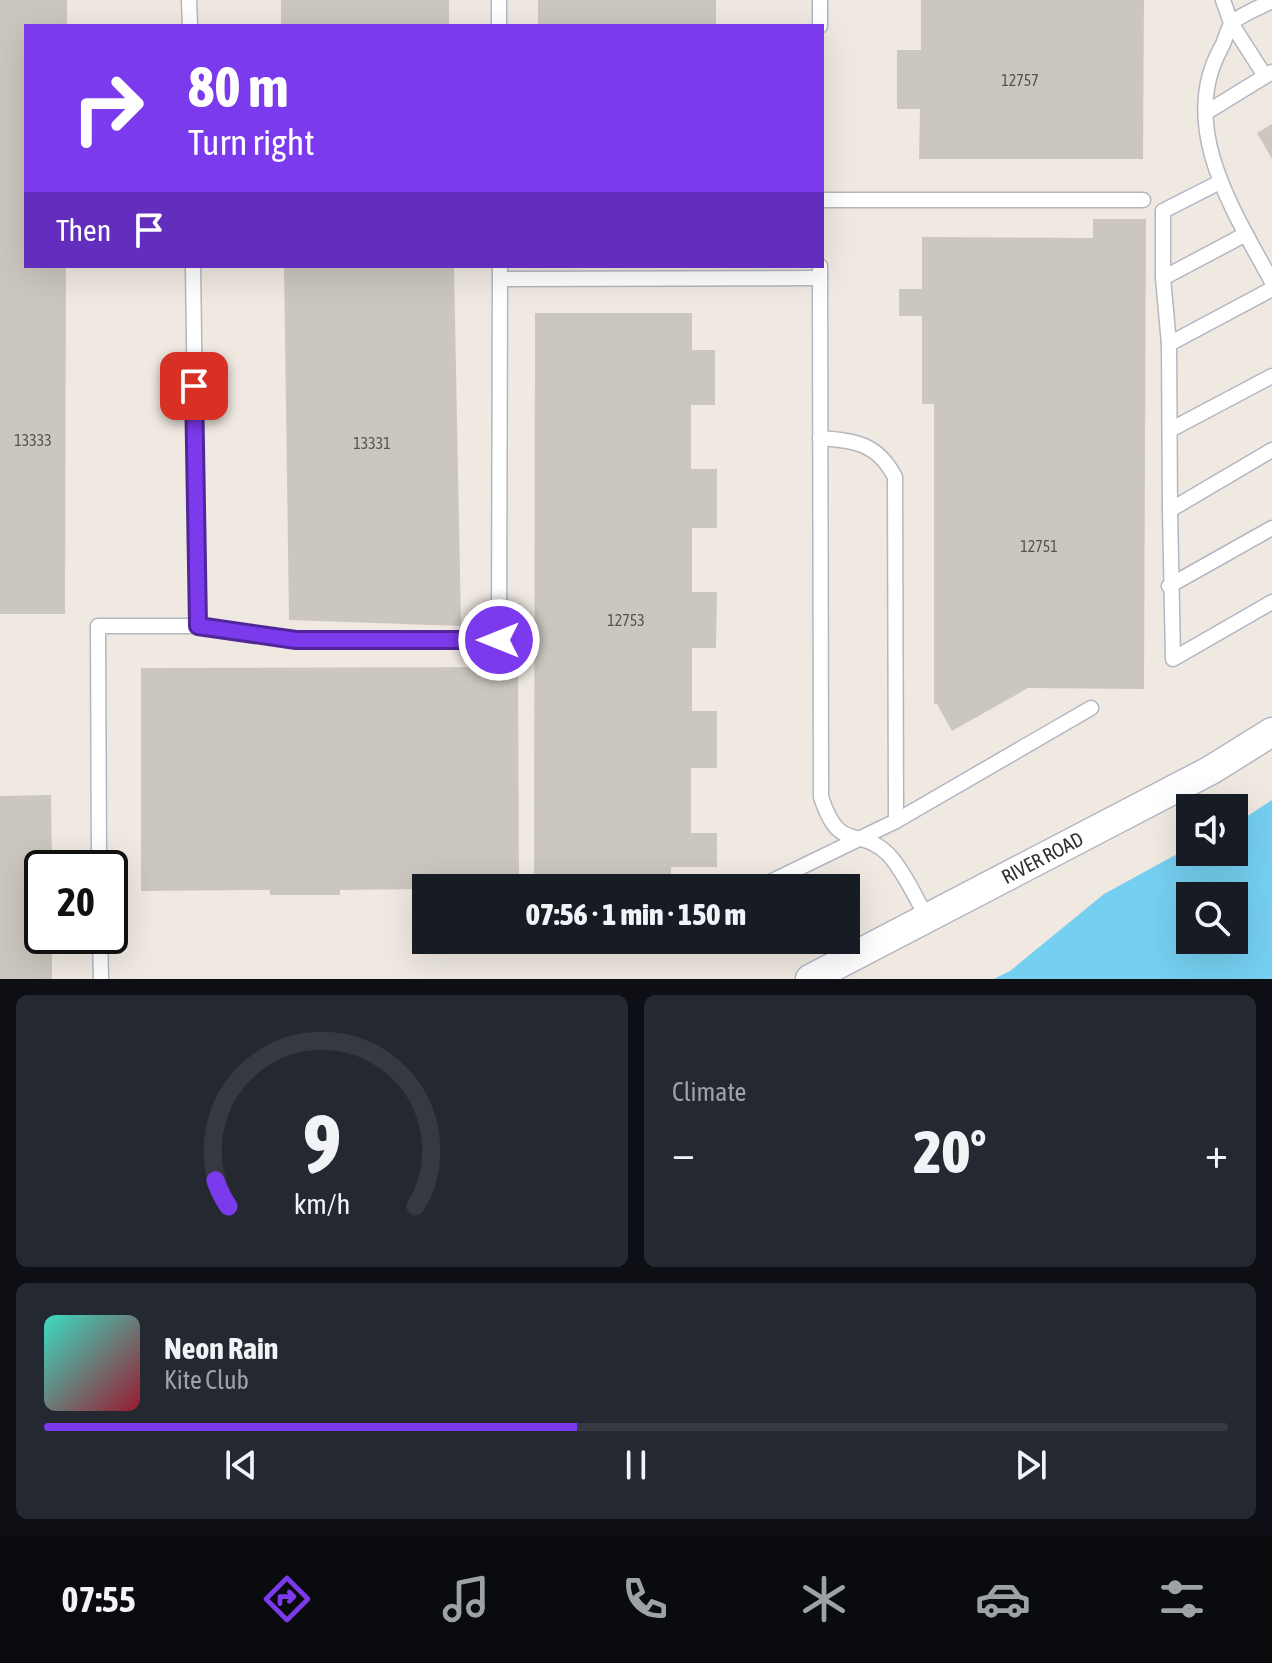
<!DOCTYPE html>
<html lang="en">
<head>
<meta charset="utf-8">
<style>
  :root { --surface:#171b24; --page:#242831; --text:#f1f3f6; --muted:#9ea1a6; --line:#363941; --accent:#7c3aed }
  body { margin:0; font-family:"Asap Condensed",sans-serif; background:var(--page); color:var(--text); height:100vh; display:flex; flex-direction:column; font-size:30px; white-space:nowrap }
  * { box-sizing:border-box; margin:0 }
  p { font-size:26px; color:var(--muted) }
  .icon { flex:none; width:44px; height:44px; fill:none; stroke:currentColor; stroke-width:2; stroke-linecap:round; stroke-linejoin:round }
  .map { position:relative; height:979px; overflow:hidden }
  .drawer { display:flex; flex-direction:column; gap:16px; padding:16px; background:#0d0f14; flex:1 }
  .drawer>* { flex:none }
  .guide { position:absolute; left:24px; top:24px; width:800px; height:244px; border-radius:0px; box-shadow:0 8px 32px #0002; background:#7c3aed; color:#fff; overflow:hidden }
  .tools { position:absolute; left:1176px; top:794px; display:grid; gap:16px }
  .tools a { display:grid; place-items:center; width:72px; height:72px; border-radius:0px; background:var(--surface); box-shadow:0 8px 32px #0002; font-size:40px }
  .speed { position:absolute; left:24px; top:850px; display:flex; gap:16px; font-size:40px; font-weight:700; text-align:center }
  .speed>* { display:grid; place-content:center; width:104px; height:104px; border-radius:50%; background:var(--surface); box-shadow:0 8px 32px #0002; line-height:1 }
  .speed .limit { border:4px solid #111; border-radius:12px; background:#fff; color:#111 }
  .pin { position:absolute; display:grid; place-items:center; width:68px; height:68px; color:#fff; margin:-34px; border-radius:16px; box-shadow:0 4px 12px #0006 }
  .me { position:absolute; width:88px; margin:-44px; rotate:270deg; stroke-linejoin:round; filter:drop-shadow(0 0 6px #0008) }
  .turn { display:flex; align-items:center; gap:28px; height:168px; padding:0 32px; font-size:36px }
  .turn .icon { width:104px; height:104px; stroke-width:2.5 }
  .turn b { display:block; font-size:56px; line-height:68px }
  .then { display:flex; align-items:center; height:76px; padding:0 32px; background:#0003; gap:16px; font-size:30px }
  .big { font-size:60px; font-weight:800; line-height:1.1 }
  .drawer .card { flex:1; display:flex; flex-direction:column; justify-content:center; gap:12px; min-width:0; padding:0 28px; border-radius:12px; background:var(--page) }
  .drawer .dial { align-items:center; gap:0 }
  .dial svg { height:208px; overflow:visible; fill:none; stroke:var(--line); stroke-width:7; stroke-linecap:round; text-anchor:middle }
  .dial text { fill:var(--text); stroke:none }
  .song { display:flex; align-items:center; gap:24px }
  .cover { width:96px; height:96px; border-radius:12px; background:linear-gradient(135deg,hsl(170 70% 55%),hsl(350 70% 35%)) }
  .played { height:8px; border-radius:4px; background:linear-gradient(90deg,var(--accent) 45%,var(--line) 45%) }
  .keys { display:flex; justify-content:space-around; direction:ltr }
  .heat { display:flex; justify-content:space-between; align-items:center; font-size:44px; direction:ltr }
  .drawer .tiles { flex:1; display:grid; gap:16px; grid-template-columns:1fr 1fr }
  .card:last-child { grid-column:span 2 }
  .trip { position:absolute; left:412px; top:874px; width:448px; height:80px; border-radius:0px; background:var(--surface); box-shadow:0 8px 32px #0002; font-weight:800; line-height:80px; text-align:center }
  .menu { display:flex; height:128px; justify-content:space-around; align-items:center; background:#090b0e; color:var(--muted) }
  .menu .icon { width:56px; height:56px }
  .menu .on { color:var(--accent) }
  .menu b { font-size:36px; color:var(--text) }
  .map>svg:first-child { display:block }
</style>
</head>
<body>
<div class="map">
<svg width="1272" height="979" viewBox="0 0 1272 979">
  <rect width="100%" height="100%" fill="#efe9e1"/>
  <path fill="#75cff0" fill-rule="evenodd" d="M1272,770V979H918L1190,815V852H1234V808ZM1190,896H1234V940H1190Z"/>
  <g fill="#efe9e1">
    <polygon points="1272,766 1272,800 1249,815 1234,823 1234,808 1200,808"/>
    <polygon points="1190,811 1190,847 1104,894 1010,971 994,979 914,979 1070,876"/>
  </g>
  <g fill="#cbc7bf">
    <polygon points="0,0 67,0 67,26 26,26 26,266 66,266 65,614 0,614"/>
    <rect x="281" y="0" width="168" height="26"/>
    <polygon points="538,0 716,0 716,24 538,26"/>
    <polygon points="921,0 1144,0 1143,159 919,159 920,109 897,109 897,50 921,50"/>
    <polygon points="1272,124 1272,159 1257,133"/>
    <polygon points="1093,219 1146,219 1144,689 1028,688 952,731 937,704 934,704 934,404 922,404 922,316 899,316 899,289 922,289 922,237 1093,238"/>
    <polygon points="284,266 454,266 461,626 289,620"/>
    <polygon points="535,313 692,313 692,350 715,350 715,405 691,405 691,469 717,469 717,528 692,528 692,592 717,592 716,648 692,648 692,711 717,711 717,768 691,768 691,833 717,833 717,867 671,867 671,879 534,879"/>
    <polygon points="518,667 519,888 340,890 340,895 270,895 270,890 141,891 141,668"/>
    <polygon points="51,795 52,868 42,868 42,936 52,936 52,979 0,979 0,796"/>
  </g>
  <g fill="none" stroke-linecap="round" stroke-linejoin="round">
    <defs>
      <g id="service">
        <polyline points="189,0 190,26"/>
        <polyline points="499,0 499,26"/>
        <polyline points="820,0 820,26"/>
        <polyline points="1223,0 1231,23 1265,76"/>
        <path d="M1272,1C1260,7 1245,13 1234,21C1227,27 1226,40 1221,48C1177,127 1235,213 1272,282"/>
        <polyline points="1207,112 1272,72"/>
        <polyline points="822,200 1143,200"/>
        <path d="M820,266L821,797C840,855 858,825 888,854C904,871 916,899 928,919"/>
        <polyline points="1163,278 1163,211 1218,183"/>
        <polyline points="500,279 820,278"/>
        <polyline points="1169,344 1272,289"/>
        <polyline points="1170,430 1272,376"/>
        <path d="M820,438C856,441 877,443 895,477L896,821"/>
        <polyline points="1272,450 1170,510 1173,659 1272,602"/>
        <polyline points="1170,510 1169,344 1163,278 1246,234"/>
        <polyline points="1169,586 1272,528"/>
        <polyline points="198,626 296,640 499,640 500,266"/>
        <polyline points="99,868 98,626 198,626 193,266"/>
        <polyline points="758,888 896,821 1091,708"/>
        <polyline points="100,936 101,979"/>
      </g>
      <g id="minor">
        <path id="s1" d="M810,979L1211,770L1272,732"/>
      </g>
    </defs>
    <use href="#service" stroke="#b4b7c1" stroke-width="17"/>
    <use href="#minor" stroke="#b4b7c1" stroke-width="31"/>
    <use href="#service" stroke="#fff" stroke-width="14"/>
    <use href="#minor" stroke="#fff" stroke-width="28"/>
  </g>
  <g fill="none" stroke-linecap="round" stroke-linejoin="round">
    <defs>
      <polyline id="route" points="194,386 198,626 296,640 499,640"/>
    </defs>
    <use href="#route" stroke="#51269a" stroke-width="20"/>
    <use href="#route" stroke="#7c3aed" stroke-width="14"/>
  </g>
  <g text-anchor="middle" stroke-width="8" stroke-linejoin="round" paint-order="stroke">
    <g font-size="16" fill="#555452">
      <text x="1020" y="86">12757</text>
      <text x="33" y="446">13333</text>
      <text x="372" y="449">13331</text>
      <text x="1039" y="552">12751</text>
      <text x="626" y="626">12753</text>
    </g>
    <g font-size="20" fill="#2e2e2e" stroke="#fff">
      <text dy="7" stroke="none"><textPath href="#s1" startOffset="262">RIVER ROAD</textPath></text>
    </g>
  </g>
</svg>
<div class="tools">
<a><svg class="icon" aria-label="sound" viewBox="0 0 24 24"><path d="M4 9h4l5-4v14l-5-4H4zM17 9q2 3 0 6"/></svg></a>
<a><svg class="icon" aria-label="search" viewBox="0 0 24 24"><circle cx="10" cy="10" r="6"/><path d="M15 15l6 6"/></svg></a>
</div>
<div class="speed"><div class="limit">20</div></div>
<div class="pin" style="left:194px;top:386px;background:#d93025"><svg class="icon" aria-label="arrive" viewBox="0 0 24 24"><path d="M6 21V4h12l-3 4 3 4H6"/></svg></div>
<svg class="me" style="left:499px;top:640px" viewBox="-20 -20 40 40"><circle r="17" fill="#7c3aed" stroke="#fff" stroke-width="3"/><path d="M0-11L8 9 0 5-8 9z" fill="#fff"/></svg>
<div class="trip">07:56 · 1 min · 150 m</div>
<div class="guide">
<div class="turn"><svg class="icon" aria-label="right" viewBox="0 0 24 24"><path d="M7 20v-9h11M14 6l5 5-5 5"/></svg><div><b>80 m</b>Turn right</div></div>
<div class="then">Then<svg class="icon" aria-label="arrive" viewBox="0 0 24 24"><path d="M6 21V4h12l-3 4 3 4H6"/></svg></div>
</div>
</div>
<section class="drawer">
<div class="tiles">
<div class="card dial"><svg viewBox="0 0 100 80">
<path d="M14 69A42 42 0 1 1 86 69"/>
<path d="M14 69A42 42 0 0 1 9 59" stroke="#7c3aed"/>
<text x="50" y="56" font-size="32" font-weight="700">9</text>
<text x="50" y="72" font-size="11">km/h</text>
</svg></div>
<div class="card"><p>Climate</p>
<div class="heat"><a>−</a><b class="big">20°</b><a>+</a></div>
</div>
<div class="card">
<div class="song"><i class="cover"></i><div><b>Neon Rain</b><p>Kite Club</p></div></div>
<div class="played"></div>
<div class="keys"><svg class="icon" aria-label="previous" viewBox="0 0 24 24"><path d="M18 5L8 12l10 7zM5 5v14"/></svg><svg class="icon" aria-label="pause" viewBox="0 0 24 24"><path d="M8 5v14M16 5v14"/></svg><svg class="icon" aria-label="next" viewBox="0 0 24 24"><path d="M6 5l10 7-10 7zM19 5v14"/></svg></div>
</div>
</div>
</section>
<nav class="menu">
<b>07:55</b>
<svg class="icon on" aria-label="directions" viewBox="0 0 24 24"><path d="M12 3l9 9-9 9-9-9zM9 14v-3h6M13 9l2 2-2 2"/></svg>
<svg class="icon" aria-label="music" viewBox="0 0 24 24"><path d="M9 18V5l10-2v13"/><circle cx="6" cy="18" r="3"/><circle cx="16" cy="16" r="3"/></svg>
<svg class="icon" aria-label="phone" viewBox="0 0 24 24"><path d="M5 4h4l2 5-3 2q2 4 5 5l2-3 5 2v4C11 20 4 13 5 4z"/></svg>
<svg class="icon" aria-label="climate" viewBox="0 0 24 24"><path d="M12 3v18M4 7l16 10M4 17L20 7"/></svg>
<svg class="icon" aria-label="car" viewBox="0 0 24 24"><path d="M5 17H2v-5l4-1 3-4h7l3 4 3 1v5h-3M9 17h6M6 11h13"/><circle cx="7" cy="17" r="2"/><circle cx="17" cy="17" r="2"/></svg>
<svg class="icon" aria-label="filters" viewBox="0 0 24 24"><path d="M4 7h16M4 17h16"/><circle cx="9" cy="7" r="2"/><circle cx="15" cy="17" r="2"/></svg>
</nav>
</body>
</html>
